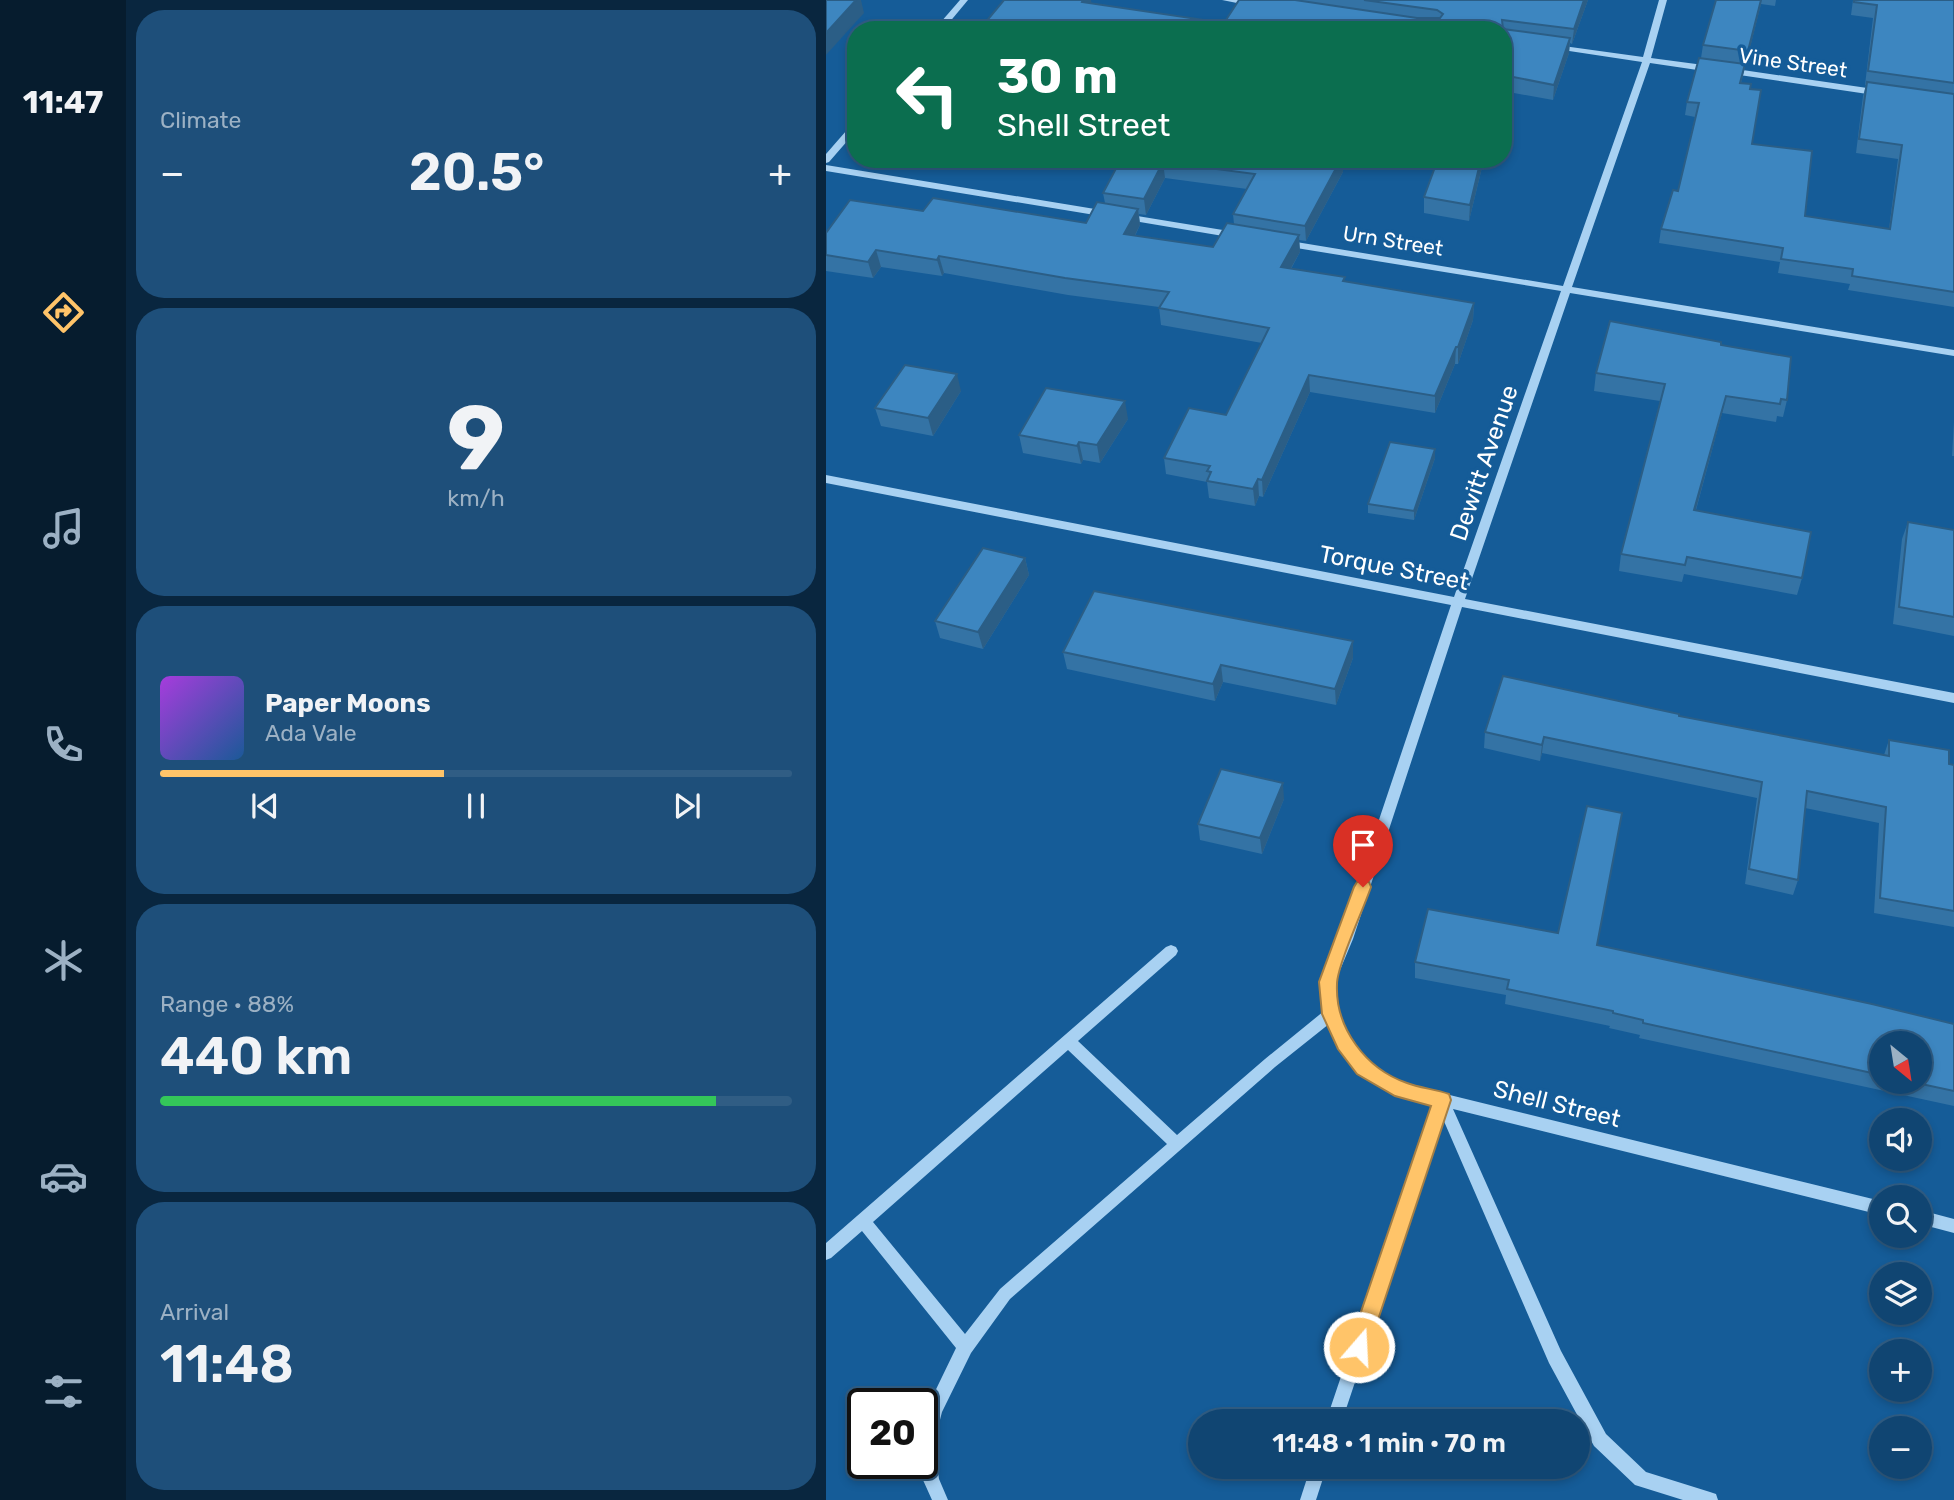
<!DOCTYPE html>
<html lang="en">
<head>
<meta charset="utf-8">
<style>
  :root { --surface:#104572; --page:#1e4f7a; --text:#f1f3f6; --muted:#9cb1c4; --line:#305d84; --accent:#ffc469 }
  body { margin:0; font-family:Rubik,sans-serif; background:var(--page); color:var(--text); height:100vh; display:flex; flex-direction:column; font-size:26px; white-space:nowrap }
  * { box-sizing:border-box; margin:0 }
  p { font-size:23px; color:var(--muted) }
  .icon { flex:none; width:38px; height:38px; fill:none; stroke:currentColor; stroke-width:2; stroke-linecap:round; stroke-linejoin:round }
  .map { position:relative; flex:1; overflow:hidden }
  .side { display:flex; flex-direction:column; gap:10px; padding:10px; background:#09263f; width:700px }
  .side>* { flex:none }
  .guide { position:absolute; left:21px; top:21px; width:665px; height:147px; border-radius:28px; box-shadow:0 4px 10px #0003,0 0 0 2px var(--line); background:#0b6e4f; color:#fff; overflow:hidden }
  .needle { width:46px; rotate:150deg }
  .tools { position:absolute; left:1043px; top:1031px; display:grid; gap:14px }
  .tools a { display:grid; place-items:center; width:63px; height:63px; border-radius:50%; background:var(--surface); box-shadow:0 4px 10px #0003,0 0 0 2px var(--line); font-size:35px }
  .speed { position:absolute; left:21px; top:1388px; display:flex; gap:14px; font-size:35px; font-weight:700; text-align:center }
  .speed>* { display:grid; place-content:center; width:91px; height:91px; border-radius:50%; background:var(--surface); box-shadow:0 4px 10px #0003,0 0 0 2px var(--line); line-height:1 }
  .speed .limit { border:4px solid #111; border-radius:10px; background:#fff; color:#111 }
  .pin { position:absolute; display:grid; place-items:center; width:60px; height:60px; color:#fff; margin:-72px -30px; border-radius:50% 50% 50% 0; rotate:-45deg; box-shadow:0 0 7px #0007 }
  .pin .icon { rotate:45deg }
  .me { position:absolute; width:77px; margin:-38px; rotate:19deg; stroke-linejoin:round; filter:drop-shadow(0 0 5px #0008) }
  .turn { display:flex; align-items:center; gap:24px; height:147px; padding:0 35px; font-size:32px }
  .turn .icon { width:91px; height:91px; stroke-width:2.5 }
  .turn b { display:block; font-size:49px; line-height:60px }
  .big { font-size:52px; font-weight:600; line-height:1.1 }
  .side .tile { flex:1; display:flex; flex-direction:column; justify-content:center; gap:10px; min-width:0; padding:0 24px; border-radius:28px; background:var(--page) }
  .side .dial { align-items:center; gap:0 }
  .dial b { font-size:91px; line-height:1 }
  .song { display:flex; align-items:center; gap:21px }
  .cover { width:84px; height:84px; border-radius:10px; background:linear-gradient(135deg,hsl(280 70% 55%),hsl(210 70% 35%)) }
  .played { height:7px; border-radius:4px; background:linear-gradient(90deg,var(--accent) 45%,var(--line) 45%) }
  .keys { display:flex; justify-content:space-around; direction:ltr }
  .heat { display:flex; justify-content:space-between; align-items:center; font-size:38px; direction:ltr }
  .charge { height:10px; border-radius:5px; background:linear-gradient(90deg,#34c759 88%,var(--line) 0) }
  .trip { position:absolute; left:362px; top:1409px; width:402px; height:70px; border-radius:35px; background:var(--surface); box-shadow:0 4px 10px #0003,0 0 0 2px var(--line); font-weight:600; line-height:70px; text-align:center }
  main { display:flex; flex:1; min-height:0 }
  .tabs { display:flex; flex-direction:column; width:126px; justify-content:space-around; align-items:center; background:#061c2e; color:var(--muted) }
  .tabs .icon { width:49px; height:49px }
  .tabs .active { color:var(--accent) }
  .tabs b { font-size:32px; color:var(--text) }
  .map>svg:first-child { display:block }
</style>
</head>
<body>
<main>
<nav class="tabs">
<b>11:47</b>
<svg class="icon active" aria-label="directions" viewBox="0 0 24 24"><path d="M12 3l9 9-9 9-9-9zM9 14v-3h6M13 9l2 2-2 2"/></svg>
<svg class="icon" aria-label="music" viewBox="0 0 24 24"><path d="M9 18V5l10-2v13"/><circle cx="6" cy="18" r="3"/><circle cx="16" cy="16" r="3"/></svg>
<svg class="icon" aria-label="phone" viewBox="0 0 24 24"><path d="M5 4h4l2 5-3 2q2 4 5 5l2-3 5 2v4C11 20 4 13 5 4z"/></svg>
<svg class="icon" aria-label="climate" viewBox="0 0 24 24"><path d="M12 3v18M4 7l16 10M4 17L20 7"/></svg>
<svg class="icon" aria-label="car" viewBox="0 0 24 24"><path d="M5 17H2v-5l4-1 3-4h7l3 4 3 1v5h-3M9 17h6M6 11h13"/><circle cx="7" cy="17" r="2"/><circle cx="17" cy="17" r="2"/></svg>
<svg class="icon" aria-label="filters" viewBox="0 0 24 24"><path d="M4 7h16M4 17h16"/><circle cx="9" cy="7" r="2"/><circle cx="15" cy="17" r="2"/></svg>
</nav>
<section class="side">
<div class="tile"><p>Climate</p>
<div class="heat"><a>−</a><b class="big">20.5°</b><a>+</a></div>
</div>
<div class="tile dial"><b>9</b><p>km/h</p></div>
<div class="tile">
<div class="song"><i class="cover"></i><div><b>Paper Moons</b><p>Ada Vale</p></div></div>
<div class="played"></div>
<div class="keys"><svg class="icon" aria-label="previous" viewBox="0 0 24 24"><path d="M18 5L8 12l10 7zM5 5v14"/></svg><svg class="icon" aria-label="pause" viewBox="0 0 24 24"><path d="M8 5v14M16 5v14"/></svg><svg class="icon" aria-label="next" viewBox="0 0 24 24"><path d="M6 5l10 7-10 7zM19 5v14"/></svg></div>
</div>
<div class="tile"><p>Range · 88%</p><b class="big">440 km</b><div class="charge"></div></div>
<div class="tile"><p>Arrival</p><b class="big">11:48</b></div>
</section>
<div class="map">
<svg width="1128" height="1500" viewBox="0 0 1128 1500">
  <rect width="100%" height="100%" fill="#155c98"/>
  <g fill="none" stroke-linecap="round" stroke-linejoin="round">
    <g fill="#a8d1f2" fill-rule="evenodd">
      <polygon points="134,0 142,0 117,30 108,30"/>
      <polygon points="396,0 416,0 430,4 426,6"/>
      <path d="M833,0H841L825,58L885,66L889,69L885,72L824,63L746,287L1128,350V356L744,293L639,599L1128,693V703L636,607L527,939L509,982L512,1014L523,1039L542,1064L579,1084L1055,1201V1215L627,1109L735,1351L780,1434L820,1472L884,1492L890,1494L892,1500H857L809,1485L768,1446L723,1363L617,1119L516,1421H500L607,1104L571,1095L532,1072L513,1047L503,1024L449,1067L184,1299L145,1353L116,1412L108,1443L113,1479L122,1500H106L97,1480L95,1463H96V1425L100,1410L130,1348L36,1231L5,1258L0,1260V1243L340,947L345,945L350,947L352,951L350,955L252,1041L351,1135L439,1059L498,1011L495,982L513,939L625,605L0,483V475L628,597L735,291L458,246L453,243L458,240L737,286L816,62L730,49L726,47L730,45L817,57ZM242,1050L341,1144L174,1289L139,1334L47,1222Z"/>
      <polygon points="903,68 1055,90 1059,93 1055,96 900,73 899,71"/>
      <polygon points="30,122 30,131 3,162 0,163 0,154 27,123"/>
      <polygon points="0,165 281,211 286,214 281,217 0,171"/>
      <polygon points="299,214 409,232 414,235 409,238 296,219 294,217"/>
      <polygon points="1094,1210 1128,1219 1128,1233 1094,1224"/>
      <polygon points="485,1466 501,1466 490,1500 474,1500"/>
    </g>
  </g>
  <g fill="#3473a5" fill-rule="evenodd">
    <polygon points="413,0 762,0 746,44 744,43 743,53 727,100 677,91 677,30 153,30 266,3 398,23"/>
    <polygon points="890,0 950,0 949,6 935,4 915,83 924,89 926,144 979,216 1063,229 1072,159 1030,153 1037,96 1040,85 1039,85 1047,18 1025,15 1027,0 1128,0 1128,307 1022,290 1024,284 952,273 954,262 833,243 835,229 852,191 869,117 859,115 861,102 875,58 877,45"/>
    <path d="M260,159H516L517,172L480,241L473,240L474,252L465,269L519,281L648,303L647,320L632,364H629L609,413L484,392L437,497L433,496L429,506L383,498L381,482L340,474L338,458L400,415L436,343L335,325L333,307L242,295L118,273L116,276L55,267L47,278L0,271V233L97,211L260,223L279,203L277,193L293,163ZM339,178L421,189L407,214L408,224L387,247L309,236L314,225L313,214L320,215Z"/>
    <polygon points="612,159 658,159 643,221 598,213 598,197"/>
    <polygon points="895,345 961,400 957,417 951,416 950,422 896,413 870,510 976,578 971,595 858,574 856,582 793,571 795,554 834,401 768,391 770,373"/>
    <polygon points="135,391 107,436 55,426 49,408"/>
    <polygon points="302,419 274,463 257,460 255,464 197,453 193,435"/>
    <polygon points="1128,422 1128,456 1126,456"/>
    <polygon points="609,458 588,520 542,513 542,504"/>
    <polygon points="1082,522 1128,530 1128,636 1067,624 1076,539"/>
    <polygon points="199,558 203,575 157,649 114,638 109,621"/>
    <polygon points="527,641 527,658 510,705 397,682 389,701 241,669 237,652"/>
    <polygon points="853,716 1058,755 1063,740 1123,764 1128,765 1128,927 1048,913 1053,823 979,808 972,880 967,895 919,884 931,798 716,753 714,761 658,748 659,732"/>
    <polygon points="458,799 436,854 374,840 372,824"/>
    <path d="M771,945L1128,1024V1106L813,1038L814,1035L783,1028L784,1026L679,1004L680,995L589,978V962ZM1055,1043L1094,1082H1055Z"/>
  </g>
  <g fill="#2b5e86">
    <polygon points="30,0 35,0 38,13 0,55 0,33"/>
    <polygon points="257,0 265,0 266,6 256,2"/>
    <polygon points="758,0 762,0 746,44 748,29"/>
    <polygon points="935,0 932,16 919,68 922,51"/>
    <polygon points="744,38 743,53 727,100 728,85"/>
    <polygon points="515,159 516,159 517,172 480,241 479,226"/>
    <polygon points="655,159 658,159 643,221 644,205"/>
    <polygon points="337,162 339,178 320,215 318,199"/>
    <polygon points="312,209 314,225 301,251 298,234"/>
    <polygon points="473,235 474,252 456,284 455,267"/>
    <polygon points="50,250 55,267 47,278 42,262"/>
    <polygon points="113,256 118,273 116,276 111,260"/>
    <polygon points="648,303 647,320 632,364 632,347"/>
    <polygon points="630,347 629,364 609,413 609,396"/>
    <polygon points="131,374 135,391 107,436 102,418"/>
    <polygon points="483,375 484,392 437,497 436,480"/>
    <polygon points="900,396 896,413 865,527 868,510"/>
    <polygon points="299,401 302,419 274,463 271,445"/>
    <polygon points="253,442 257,460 255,464 251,446"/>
    <polygon points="609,449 609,458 588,520 588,511"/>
    <polygon points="432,479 433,496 429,506 427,489"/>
    <polygon points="199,558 203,575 157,649 152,632"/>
    <polygon points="527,641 527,658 510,705 509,689"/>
    <polygon points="395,665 397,682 389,701 387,684"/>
    <polygon points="718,737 716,753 714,761 716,745"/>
    <polygon points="457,783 458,799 436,854 434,838"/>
  </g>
  <g fill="#3d86c0" stroke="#2b5e86" stroke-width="2">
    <polygon points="0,0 30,0 0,33"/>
    <polygon points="178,0 257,0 256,2 398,23 413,0 469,0 591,18 614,18 617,14 611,10 538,0 758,0 748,29 676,20 677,29 744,38 728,85 677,75 677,30 153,30"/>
    <polygon points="890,0 935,0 922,51 877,45"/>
    <polygon points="1028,0 1128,0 1128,83 1042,71 1051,5 1028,2"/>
    <polygon points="873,58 919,64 914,83 925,84 924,89 935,90 926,144 986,151 979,216 1064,229 1076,145 1033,139 1041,82 1128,94 1128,292 1026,276 1027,269 955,259 957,248 835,229 847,190 852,191 873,103 861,102"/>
    <polygon points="295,159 515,159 479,226 407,214 429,174 337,162 318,199 277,193"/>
    <polygon points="612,159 655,159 644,205 598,197"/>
    <polygon points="107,198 260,223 271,202 312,209 298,234 387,247 401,223 473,235 455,267 519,277 517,281 648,303 632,347 630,347 609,396 483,375 436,480 432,479 427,489 381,481 385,472 381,471 384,466 338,458 363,408 400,415 443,328 333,308 343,292 239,278 113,256 111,260 50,250 42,262 0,255 0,233 24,200 97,211"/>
    <polygon points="784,321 895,342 895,345 965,357 961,400 955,399 954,404 900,396 868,510 985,532 976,578 861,557 859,565 795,554 839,384 770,373"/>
    <polygon points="79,365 131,374 102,418 49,408"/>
    <polygon points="220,388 299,401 271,445 253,442 251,446 193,435"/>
    <polygon points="564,442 609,449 588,511 542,504"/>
    <polygon points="1082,522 1128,530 1128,617 1073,607"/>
    <polygon points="157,548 199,558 152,632 109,621"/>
    <polygon points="268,591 527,641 509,689 395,665 387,684 237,652"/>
    <polygon points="677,676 853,714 853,716 1063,756 1063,740 1123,750 1123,764 1128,765 1128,911 1054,898 1060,807 981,791 972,880 923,869 936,782 718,737 716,745 659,732"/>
    <polygon points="395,769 457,783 434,838 372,824"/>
    <polygon points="761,806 796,813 771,945 1046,1004 1128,1024 1128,1091 1086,1082 1094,1082 1094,1043 1055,1043 1055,1075 817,1023 817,1020 787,1013 787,1011 681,989 683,980 589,962 602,909 732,933"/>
  </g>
  <path fill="#ffc469" stroke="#a67f44" stroke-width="2" d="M537,880L543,882L545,887C538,908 511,966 511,984C509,1028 540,1069 581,1083C594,1088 609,1089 623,1094L625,1100L543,1347L540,1354L533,1357L526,1354L523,1347L605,1106L569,1096L531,1074L512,1049L496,1014L493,982L528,887L531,882Z"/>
  <g text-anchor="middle" stroke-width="7" stroke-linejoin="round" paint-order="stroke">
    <g font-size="21" fill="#fff" stroke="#155c98">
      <text transform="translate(967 63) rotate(8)" y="7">Vine Street</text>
      <text transform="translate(567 241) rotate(9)" y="7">Urn Street</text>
    </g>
    <g font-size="24" fill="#fff" stroke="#155c98">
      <text transform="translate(658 463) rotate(-71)" y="8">Dewitt Avenue</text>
      <text transform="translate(568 568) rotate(11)" y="8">Torque Street</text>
      <text transform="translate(731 1104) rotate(14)" y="8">Shell Street</text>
    </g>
  </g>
</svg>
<div class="tools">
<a><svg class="needle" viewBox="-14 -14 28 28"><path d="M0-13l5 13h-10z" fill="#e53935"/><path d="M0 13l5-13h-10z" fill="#9cb1c4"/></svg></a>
<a><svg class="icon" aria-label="sound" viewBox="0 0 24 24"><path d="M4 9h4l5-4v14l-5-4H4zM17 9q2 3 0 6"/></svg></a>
<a><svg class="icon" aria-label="search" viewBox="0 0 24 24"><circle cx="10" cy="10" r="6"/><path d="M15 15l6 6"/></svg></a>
<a><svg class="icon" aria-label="layers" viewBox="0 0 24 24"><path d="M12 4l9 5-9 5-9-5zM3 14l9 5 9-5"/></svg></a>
<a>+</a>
<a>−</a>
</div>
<div class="speed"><div class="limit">20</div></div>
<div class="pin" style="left:537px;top:887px;background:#d93025"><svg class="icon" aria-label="arrive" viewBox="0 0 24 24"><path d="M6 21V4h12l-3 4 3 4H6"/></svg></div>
<svg class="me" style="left:533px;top:1347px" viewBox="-20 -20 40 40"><circle r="17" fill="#ffc469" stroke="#fff" stroke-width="3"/><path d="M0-11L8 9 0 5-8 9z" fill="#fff"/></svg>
<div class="trip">11:48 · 1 min · 70 m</div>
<div class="guide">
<div class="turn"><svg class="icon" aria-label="left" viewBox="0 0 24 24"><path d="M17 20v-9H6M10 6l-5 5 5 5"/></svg><div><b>30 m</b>Shell Street</div></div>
</div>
</div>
</main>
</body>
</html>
